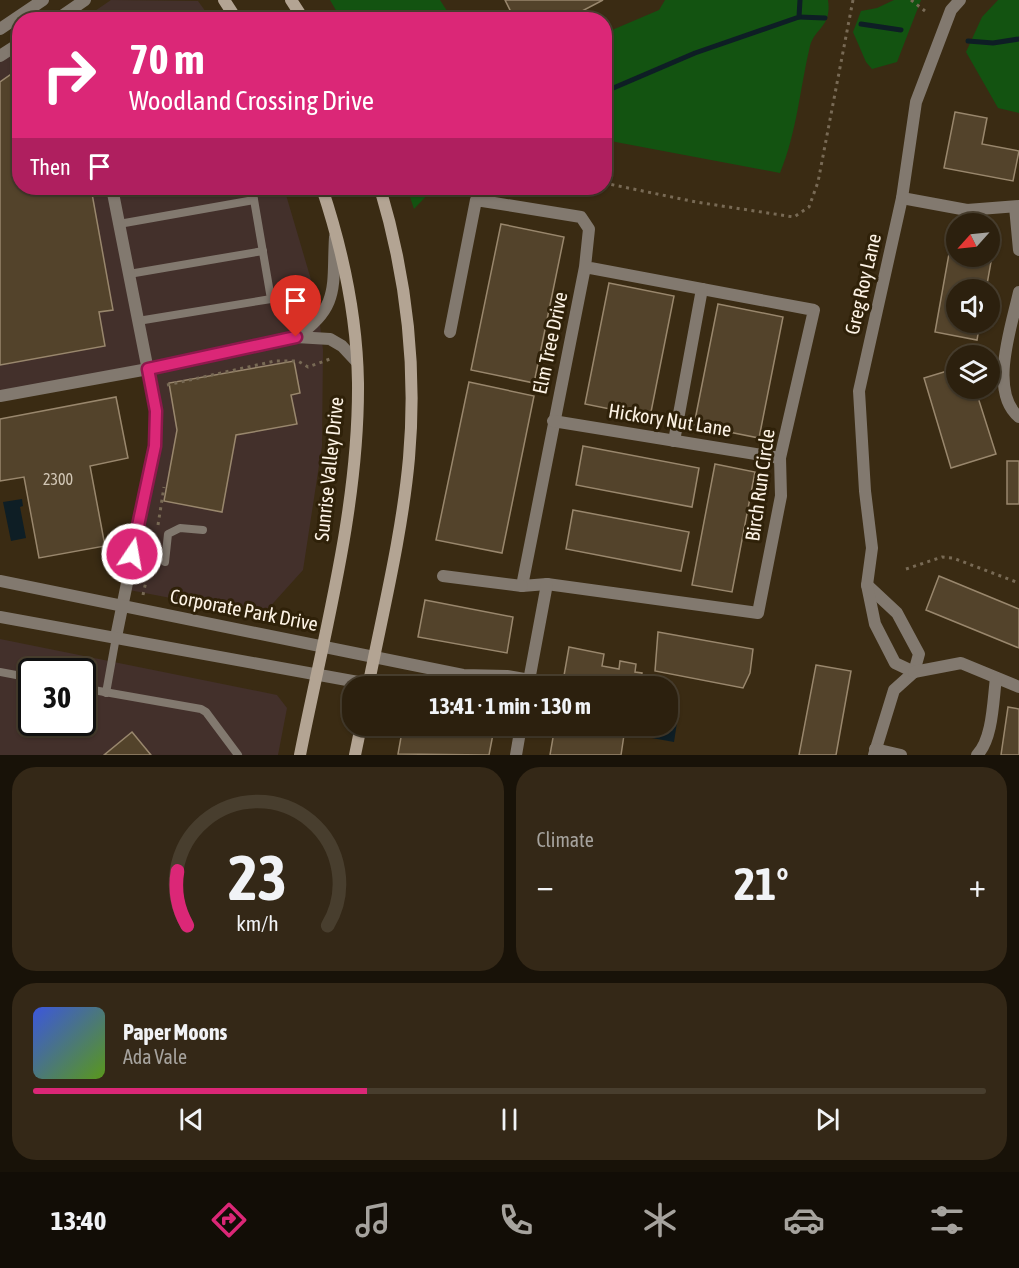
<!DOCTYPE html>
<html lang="en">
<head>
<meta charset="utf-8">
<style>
  :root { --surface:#2c200e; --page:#342817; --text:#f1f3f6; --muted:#a6a39e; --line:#483e2e; --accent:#db2777 }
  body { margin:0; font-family:"Asap Condensed",sans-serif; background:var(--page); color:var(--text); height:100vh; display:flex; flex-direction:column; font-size:22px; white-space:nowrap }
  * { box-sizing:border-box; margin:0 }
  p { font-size:20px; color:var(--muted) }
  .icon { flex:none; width:33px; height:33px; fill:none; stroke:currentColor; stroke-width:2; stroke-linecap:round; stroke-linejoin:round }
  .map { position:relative; height:755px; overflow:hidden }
  .side { display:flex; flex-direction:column; gap:12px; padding:12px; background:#181208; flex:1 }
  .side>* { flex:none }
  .hud { position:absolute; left:12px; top:12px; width:600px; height:183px; border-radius:24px; box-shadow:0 2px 4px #0004,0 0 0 2px var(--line); background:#db2777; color:#fff; overflow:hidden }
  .needle { width:39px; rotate:243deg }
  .buttons { position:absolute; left:946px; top:213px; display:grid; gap:12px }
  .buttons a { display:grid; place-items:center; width:54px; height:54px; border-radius:50%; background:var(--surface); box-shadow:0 2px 4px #0004,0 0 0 2px var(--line); font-size:30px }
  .speed { position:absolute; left:18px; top:658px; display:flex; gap:12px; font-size:30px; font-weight:700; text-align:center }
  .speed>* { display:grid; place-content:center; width:78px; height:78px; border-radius:50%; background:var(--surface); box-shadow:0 2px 4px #0004,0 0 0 2px var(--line); line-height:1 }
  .speed .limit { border:3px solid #111; border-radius:9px; background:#fff; color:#111 }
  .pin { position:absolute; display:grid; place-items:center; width:51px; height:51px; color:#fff; margin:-62px -26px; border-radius:50% 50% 50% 0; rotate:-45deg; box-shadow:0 0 6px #0007 }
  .pin .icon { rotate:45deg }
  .me { position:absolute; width:66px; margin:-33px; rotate:12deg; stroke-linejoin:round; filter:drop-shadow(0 0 4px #0008) }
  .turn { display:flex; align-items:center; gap:21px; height:126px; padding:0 18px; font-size:27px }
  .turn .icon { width:78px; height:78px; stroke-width:2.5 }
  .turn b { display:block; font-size:42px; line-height:51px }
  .then { display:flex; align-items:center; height:57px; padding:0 18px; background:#0003; gap:12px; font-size:22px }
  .big { font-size:45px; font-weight:700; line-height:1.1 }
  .side .tile { flex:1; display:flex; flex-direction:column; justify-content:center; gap:9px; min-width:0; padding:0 21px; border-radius:24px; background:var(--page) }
  .side .dial { align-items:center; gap:0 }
  .dial svg { height:156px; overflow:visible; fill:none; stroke:var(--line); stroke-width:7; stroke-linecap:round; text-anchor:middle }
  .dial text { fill:var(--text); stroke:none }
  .song { display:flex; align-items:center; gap:18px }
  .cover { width:72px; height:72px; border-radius:9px; background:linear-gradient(135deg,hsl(230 70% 55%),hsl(90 70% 35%)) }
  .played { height:6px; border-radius:3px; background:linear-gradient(90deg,var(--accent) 35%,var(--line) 35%) }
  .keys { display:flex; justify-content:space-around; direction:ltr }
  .heat { display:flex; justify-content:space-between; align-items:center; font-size:33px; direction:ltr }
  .side .tiles { flex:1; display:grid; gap:12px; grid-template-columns:1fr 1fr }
  .tile:last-child { grid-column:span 2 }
  .trip { position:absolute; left:342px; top:676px; width:336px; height:60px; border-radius:24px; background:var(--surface); box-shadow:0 2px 4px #0004,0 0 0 2px var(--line); font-weight:700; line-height:60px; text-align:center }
  .dock { display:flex; height:96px; justify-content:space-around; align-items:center; background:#120d06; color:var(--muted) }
  .dock .icon { width:42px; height:42px }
  .dock .selected { color:var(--accent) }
  .dock b { font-size:27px; color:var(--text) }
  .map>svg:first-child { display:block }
</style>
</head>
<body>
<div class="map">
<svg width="1019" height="755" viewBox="0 0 1019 755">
  <rect width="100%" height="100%" fill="#3a2b13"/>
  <g fill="#43302b" fill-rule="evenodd">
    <polygon points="111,0 198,1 211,19 74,19 92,13"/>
    <polygon points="19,49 20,188 284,188 317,300 323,350 322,446 303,570 266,611 243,612 124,589 153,425 143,370 0,398 0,62"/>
    <path d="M0,639L277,695L287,708L278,755H0ZM32,672H82V723H32Z"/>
  </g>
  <g fill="#135311">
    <polygon points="330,0 440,0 447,11 432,19 341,19"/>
    <path d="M665,0H828C832,27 815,28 810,46C800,88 797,132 780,173L605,140V33L659,10Z"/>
    <polygon points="894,0 921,0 897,62 872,69 866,62 853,32 861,11 877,8"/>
    <polygon points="998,0 1019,0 1019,113 998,108 966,52 982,17"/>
    <polygon points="407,188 434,188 414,209"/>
  </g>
  <g fill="#0e1e25">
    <polygon points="22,499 23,506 20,507 26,538 11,541 3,502"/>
    <polygon points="668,714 678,716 674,742 635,735 637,726 668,726"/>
  </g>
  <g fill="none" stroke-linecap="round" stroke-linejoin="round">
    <g stroke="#0e1e25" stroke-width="5">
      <polyline points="799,17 825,18"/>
      <polyline points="861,24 901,30"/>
      <polyline points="968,41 993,43 1019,39"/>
      <polyline points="604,92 695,53 799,17 800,0"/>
    </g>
  </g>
  <g fill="#53432b" stroke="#99876d" stroke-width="1.5">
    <polygon points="505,0 603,0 565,20 515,20"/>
    <polygon points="20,68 20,188 91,188 113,310 99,312 105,346 0,365 0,82"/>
    <polygon points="955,112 987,118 982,144 1019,151 1013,181 944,168"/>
    <polygon points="501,224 564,237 534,383 471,370"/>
    <polygon points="952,237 957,238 957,256 990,256 990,244 994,245 986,290 957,290 957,322 980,322 977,340 935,332"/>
    <polygon points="609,283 674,296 650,417 585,404"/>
    <polygon points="718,304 783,317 759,438 694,425"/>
    <polygon points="294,361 300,393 291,395 297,424 236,435 222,512 164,501 177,430 169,383"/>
    <polygon points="957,368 957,388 975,388 996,454 951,468 924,378"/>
    <polygon points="469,382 534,396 502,553 436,540"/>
    <polygon points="116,397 128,458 90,466 105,546 39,558 24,477 0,481 0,419"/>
    <polygon points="583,446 699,468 692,507 576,485"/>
    <rect x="1007" y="461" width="12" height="43"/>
    <polygon points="715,464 755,472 732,592 692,585"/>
    <polygon points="573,510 689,532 681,571 566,549"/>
    <polygon points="939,576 1019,609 1019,648 926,610"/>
    <polygon points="425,600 513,617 507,653 418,637"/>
    <polygon points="658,632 753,649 750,673 743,688 655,671"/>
    <polygon points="569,647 604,654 602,666 619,669 620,661 636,664 635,672 642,673 640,687 562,687"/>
    <polygon points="816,665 851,671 836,755 799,755"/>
    <polygon points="1008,707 1019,709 1019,755 1001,755"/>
    <polygon points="403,726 449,726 493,734 489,755 398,754"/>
    <polygon points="555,726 611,726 609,733 624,735 621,755 550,755"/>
    <polygon points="132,732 151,755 104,755"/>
  </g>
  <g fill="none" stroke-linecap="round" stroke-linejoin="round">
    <g stroke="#786a55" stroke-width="3" stroke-dasharray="3 4.5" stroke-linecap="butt">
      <polyline points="911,0 925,11"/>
      <polyline points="604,183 696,202 794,217 809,207 818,182 853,0"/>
      <polyline points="167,385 275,361 298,361 308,367 330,359"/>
      <polyline points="158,525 164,487"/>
      <polyline points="906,569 942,557 953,558 1019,583"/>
      <polyline points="143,595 151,558"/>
    </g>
    <g stroke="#82796f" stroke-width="8">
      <polyline points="119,224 254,200"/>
      <polyline points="129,274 263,251"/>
      <polyline points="138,321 271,299 252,188"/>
      <polyline points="165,562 168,534 180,528 203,530"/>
      <polyline points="0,672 32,678"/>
      <polyline points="82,688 201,709 206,712 238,755"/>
      <polyline points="106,693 116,637"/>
    </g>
    <g stroke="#82796f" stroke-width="12">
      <polyline points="56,20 85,0"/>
      <polyline points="0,29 43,0"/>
      <polyline points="0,56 20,43"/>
      <polyline points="112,188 156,411 155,446 116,637"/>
      <polyline points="902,198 967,210 1019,206"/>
      <polyline points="1015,207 1019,250"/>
      <path d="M1019,292C1012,325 988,392 1019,417"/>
      <polyline points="450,332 476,200 581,217 589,229 585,267 522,586 547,584 758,613 781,496 780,458 814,310 585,267"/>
      <path d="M296,337C341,307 332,285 335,237"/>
      <polyline points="0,396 148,369 296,337 330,339 342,346 356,361"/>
      <polyline points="553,421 780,458"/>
      <polyline points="674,441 702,289"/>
      <polyline points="443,576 522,586"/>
      <polyline points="867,585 897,613 919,654 914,672 894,690 874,755"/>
      <polyline points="374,657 463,675 507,676 530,680"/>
      <polyline points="914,672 895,663 875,624 867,585 872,548 865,491 859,391 902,198 916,102 951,10 960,0"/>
      <polyline points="914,672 961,663 1019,687"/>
      <polyline points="369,684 387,687"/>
      <polyline points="528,686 547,584"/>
      <polyline points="875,749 901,755"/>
      <polyline points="516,755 521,726"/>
      <path d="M977,755C993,739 993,700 996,678"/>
    </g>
    <g stroke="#82796f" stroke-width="12">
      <polyline points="0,581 374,657"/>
      <polyline points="0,617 369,684"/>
    </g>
    <g stroke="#b3a493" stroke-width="12">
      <polyline points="224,0 237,20"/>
      <polyline points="291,0 304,20"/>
      <path d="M368,687C383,611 402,535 409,458C417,367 406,275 380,188"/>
      <path d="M300,755C324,633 359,508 358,383C357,317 343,251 322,188"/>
      <polyline points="355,755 361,726"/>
    </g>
  </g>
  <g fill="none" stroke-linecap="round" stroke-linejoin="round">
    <defs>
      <polyline id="route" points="132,554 155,446 156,411 148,369 296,337"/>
    </defs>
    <use href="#route" stroke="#8e194d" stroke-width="15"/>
    <use href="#route" stroke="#db2777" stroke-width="10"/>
  </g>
  <g text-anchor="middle" stroke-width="6" stroke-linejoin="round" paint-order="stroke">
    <g font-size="16" fill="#d2c7b6">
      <text x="58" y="485">2300</text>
    </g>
    <g font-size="20" fill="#fdf3e5" stroke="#2f2109">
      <text transform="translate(863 284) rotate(-77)" y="7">Greg Roy Lane</text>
      <text transform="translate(550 343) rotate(-78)" y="7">Elm Tree Drive</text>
      <text transform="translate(670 420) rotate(9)" y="7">Hickory Nut Lane</text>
      <text transform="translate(329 469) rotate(-84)" y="7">Sunrise Valley Drive</text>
      <text transform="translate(760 485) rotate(-82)" y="7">Birch Run Circle</text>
      <text transform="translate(244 610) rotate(11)" y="7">Corporate Park Drive</text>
    </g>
  </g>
</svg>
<div class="buttons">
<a><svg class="needle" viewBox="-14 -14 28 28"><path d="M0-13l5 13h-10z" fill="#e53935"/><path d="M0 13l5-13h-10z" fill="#a6a39e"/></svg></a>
<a><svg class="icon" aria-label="sound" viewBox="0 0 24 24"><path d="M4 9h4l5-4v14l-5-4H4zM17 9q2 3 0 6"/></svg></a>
<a><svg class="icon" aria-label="layers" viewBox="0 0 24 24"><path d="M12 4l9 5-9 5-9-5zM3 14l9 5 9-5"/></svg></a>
</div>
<div class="speed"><div class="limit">30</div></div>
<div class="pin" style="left:296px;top:337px;background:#d93025"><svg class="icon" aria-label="arrive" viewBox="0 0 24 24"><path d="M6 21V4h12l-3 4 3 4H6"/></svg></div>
<svg class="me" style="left:132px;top:554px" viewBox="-20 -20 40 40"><circle r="17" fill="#db2777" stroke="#fff" stroke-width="3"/><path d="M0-11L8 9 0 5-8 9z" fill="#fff"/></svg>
<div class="trip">13:41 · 1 min · 130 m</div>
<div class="hud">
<div class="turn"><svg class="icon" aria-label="right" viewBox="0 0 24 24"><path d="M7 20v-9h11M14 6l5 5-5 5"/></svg><div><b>70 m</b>Woodland Crossing Drive</div></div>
<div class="then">Then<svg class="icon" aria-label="arrive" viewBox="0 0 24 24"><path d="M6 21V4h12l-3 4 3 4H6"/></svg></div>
</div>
</div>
<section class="side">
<div class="tiles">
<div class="tile dial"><svg viewBox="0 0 100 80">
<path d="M14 69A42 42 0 1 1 86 69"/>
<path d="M14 69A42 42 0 0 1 9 41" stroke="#db2777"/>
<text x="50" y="56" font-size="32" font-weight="700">23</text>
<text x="50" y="72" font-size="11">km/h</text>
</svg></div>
<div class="tile"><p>Climate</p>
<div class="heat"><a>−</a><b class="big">21°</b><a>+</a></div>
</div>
<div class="tile">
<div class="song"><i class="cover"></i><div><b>Paper Moons</b><p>Ada Vale</p></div></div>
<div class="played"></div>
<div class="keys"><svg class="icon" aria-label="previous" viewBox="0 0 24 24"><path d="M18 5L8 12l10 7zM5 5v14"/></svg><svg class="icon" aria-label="pause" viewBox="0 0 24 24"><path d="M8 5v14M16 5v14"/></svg><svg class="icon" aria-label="next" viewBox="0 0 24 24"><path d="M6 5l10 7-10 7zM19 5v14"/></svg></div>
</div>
</div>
</section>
<nav class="dock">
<b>13:40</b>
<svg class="icon selected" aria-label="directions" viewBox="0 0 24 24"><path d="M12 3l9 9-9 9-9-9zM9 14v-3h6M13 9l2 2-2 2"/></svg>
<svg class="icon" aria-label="music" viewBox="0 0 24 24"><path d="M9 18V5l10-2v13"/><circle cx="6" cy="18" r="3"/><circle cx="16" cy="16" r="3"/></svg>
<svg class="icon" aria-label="phone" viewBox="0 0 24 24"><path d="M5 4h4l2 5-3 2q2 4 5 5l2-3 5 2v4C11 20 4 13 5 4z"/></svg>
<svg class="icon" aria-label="climate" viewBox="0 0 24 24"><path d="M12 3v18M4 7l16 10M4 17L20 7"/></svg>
<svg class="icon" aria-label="car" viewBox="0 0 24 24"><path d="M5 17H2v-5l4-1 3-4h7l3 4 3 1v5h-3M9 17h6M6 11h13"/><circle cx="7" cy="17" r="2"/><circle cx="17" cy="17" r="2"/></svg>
<svg class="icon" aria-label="filters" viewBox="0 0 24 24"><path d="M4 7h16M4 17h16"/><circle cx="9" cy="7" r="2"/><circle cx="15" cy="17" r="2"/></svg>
</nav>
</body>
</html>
